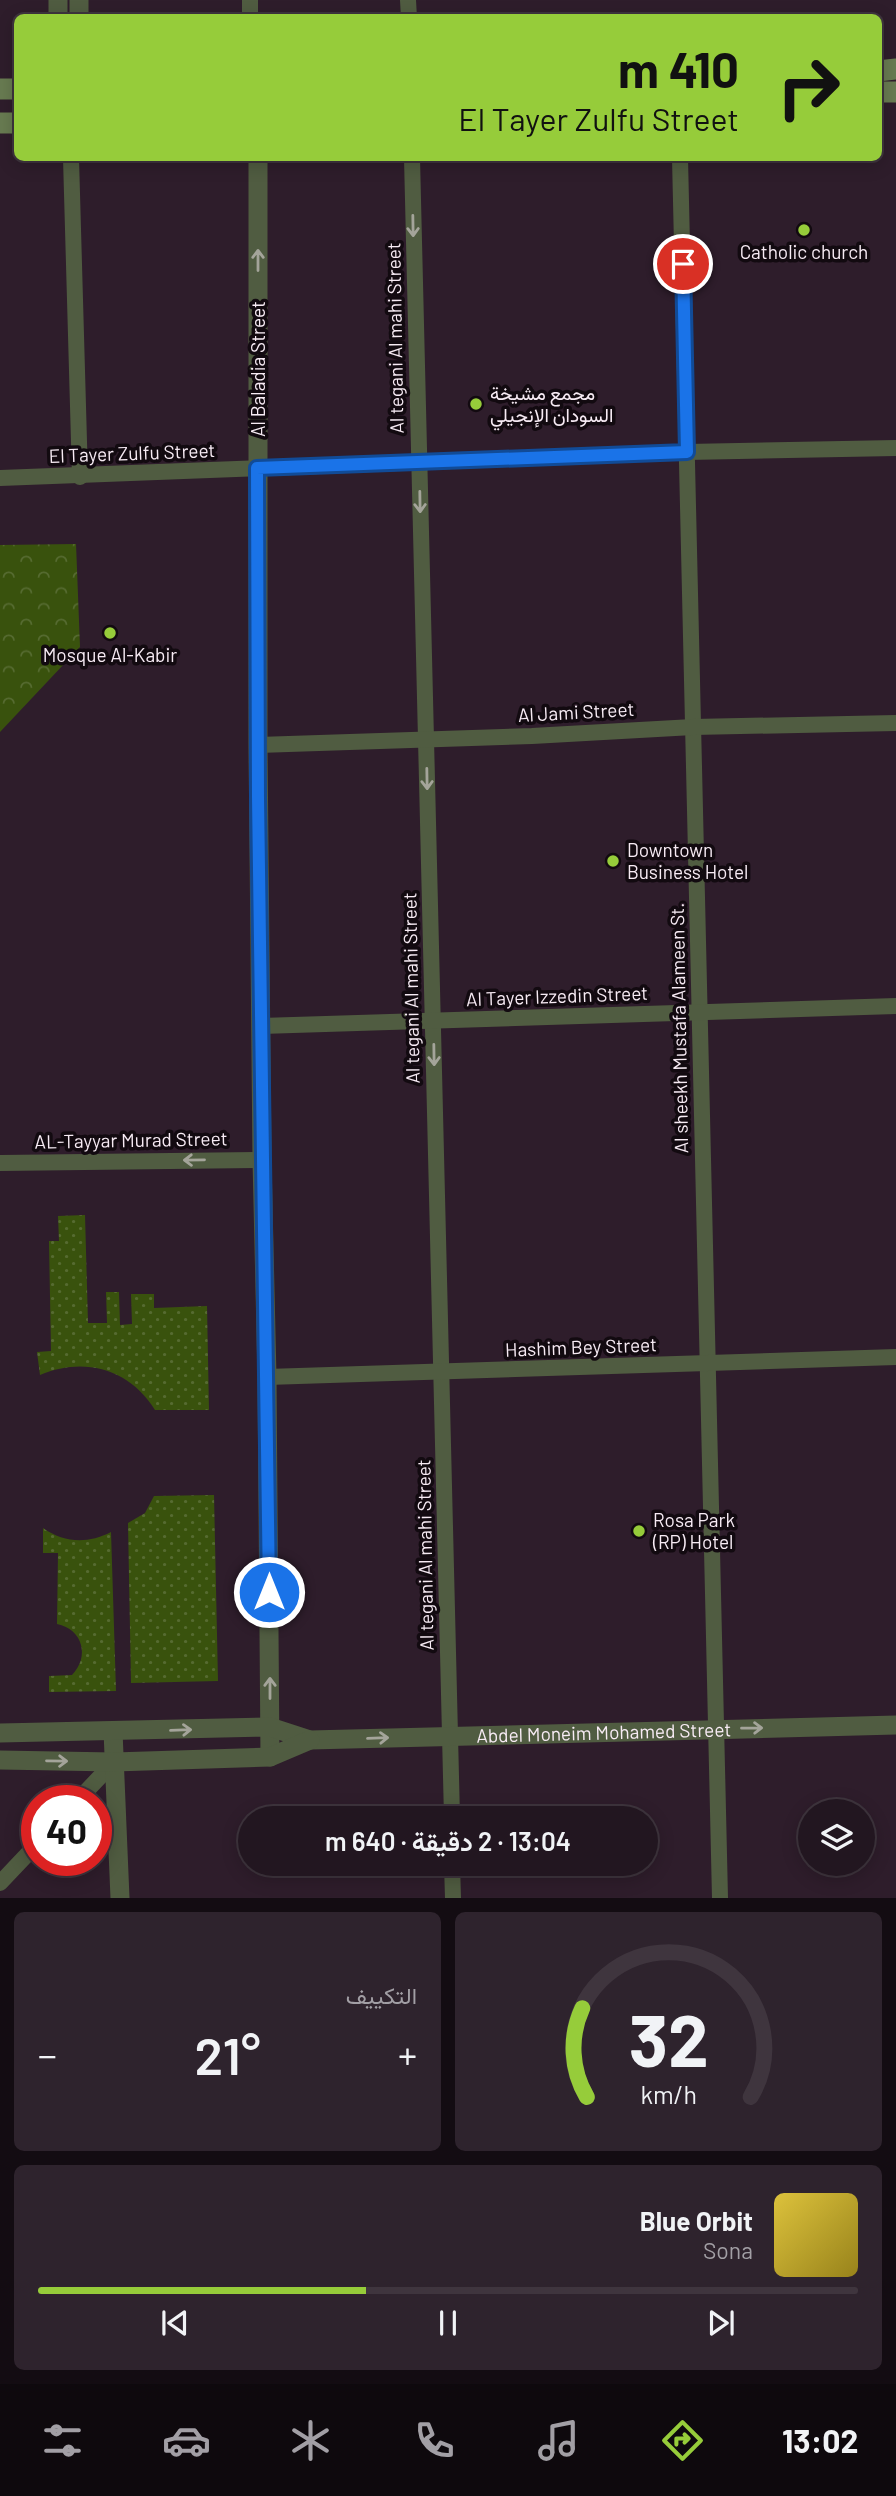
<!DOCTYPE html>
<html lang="ar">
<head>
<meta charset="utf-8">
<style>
  :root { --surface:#221620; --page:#2e232d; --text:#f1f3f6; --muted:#a29fa5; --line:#3f353e; --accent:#96cc3a }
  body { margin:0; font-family:Barlow,Vazirmatn,sans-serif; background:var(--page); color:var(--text); direction:rtl; height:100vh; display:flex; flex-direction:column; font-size:26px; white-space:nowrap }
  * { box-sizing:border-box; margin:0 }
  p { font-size:23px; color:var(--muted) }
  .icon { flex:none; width:38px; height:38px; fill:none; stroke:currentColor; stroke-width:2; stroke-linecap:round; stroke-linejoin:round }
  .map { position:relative; height:1898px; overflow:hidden; direction:ltr }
  .sheet { display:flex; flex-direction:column; gap:14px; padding:14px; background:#130c12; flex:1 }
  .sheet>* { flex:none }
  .guide { position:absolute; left:14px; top:14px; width:868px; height:147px; border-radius:10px; box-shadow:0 4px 18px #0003,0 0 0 2px var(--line); direction:rtl; background:#96cc3a; color:#111; overflow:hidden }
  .tools { position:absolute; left:798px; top:1799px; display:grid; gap:14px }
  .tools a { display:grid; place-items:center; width:77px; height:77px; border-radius:50%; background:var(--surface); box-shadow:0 4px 18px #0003,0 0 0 2px var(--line); font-size:35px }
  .speed { position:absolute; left:21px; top:1785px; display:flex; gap:14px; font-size:35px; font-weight:700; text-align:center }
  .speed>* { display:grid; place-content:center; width:91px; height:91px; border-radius:50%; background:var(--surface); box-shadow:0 4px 18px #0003,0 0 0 2px var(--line); line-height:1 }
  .speed .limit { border:10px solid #d22; background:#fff; color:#111 }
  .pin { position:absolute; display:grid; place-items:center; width:60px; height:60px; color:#fff; margin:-30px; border:4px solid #fff; border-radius:50%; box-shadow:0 2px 7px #0007 }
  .me { position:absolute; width:77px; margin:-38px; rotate:0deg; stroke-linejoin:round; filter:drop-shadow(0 0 5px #0008) }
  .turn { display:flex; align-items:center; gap:24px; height:147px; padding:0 28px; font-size:32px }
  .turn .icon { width:91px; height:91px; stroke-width:2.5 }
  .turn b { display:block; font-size:49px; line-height:60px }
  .big { font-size:52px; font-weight:600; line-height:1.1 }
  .sheet .widget { flex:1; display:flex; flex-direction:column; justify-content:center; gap:10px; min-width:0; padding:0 24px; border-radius:10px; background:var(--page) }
  .sheet .dial { align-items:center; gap:0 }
  .dial svg { height:182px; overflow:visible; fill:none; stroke:var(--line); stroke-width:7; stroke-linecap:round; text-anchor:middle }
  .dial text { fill:var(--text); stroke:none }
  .song { display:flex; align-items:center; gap:21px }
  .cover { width:84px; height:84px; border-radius:10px; background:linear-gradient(135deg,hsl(50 70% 55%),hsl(50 70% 35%)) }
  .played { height:7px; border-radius:4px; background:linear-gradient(90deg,var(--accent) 40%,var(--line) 40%) }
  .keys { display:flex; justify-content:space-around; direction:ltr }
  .heat { display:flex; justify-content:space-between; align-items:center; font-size:38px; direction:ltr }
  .sheet .tiles { flex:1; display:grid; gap:14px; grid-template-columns:1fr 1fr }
  .widget:last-child { grid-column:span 2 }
  .trip { position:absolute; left:238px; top:1806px; width:420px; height:70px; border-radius:35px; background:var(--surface); box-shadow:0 4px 18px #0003,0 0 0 2px var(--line); font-weight:600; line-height:70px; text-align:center; direction:rtl }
  .menu { display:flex; height:112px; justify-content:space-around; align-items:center; background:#0e090d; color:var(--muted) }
  .menu .icon { width:49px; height:49px }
  .menu .current { color:var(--accent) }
  .menu b { font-size:32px; color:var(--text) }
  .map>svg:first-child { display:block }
</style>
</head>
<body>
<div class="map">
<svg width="896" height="1898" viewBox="0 0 896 1898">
  <defs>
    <pattern id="grass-dots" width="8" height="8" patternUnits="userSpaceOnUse" patternTransform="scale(1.75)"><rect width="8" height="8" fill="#39520d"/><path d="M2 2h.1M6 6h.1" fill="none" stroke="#566b31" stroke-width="1.8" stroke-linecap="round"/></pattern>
    <pattern id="park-crowns" width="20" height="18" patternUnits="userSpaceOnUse" patternTransform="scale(1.75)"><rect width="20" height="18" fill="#39520d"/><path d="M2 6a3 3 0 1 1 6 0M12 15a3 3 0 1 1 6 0" fill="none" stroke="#566b31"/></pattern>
  </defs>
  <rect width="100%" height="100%" fill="#2e1d2b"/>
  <g fill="url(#grass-dots)">
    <path d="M85,1215L88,1323H107L106,1292H119L120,1325L132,1324L131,1294H154V1308L207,1306L209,1410H155C130,1369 84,1356 40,1375L37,1352L51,1351L49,1241H59L58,1216Z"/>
    <polygon points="214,1495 218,1681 131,1683 128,1523 145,1513 154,1496"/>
    <path d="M43,1528C64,1543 88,1544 111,1532L116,1691L49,1692V1676L72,1675C90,1657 83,1629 57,1624L58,1553H43Z"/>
  </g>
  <polygon fill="url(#park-crowns)" points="76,544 80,647 0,732 0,545"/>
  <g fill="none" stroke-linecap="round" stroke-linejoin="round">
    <g stroke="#505c41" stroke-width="16">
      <polyline points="250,0 250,18"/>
      <polyline points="408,0 409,18"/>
      <polyline points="71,158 80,477"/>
      <polyline points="412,158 452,1818"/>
      <polyline points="680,158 720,1898"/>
      <polyline points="0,478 687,452 896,448"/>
      <polyline points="258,745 532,736 693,727 896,723"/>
      <polyline points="261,1026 896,1006"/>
      <polyline points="0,1163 262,1160"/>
      <polyline points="267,1377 896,1357"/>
      <polyline points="77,1801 114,1762"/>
      <polyline points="452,1864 453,1898"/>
      <polyline points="0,1883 37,1844"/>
    </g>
    <g stroke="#505c41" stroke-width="19">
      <polyline points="58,0 58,18"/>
      <polyline points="79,0 79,18"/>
      <polyline points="258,158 258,745 262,1160 267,1377 270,1757"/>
      <polyline points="113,1731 120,1898"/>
      <path id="s1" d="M0,1733L270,1727L310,1740L896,1725"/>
      <polyline points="0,1760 114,1762 270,1757 310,1740"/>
    </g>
    <g stroke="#687b51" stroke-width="21">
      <polyline points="878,71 896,69"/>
      <polyline points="0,89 18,89"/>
      <polyline points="878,92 896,92"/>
      <polyline points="0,123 18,123"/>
    </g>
  </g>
  <defs><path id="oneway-shaft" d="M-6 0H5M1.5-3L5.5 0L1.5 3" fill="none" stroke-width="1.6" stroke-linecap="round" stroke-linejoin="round" transform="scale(1.75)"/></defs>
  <g stroke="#a4a49a">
    <use href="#oneway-shaft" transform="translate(413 226) rotate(89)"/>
    <use href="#oneway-shaft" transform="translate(258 260) rotate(-90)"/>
    <use href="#oneway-shaft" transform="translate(420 502) rotate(89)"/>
    <use href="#oneway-shaft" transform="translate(427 779) rotate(89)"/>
    <use href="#oneway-shaft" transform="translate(434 1055) rotate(89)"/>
    <use href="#oneway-shaft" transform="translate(194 1160) rotate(179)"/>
    <use href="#oneway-shaft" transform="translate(270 1688) rotate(-90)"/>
    <use href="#oneway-shaft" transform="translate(752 1728) rotate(-1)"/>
    <use href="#oneway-shaft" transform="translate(181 1730) rotate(-2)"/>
    <use href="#oneway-shaft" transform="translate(378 1738) rotate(-2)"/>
    <use href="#oneway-shaft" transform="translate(57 1761) rotate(1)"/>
  </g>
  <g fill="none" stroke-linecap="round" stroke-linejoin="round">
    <defs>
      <polyline id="route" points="269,1592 258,797 257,468 687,452 683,264"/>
    </defs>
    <use href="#route" stroke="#114b97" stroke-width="18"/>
    <use href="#route" stroke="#1a73e8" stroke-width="12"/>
  </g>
  <g fill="#96cc3a" stroke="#120a10" stroke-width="2.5">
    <circle cx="804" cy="230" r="7"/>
    <circle cx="476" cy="404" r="7"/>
    <circle cx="110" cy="633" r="7"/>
    <circle cx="613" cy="861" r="7"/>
    <circle cx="639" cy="1531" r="7"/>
  </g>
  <g text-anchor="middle" stroke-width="7" stroke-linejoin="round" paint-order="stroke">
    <g font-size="19" fill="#f7ebf4" stroke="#120a10" text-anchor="start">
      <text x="804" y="259" text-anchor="middle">Catholic church</text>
      <text x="490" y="400">مجمع مشيخة<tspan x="490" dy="22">السودان الإنجيلي</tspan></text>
      <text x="110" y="662" text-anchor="middle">Mosque Al-Kabir</text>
      <text x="627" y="857">Downtown<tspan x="627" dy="22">Business Hotel</tspan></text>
      <text x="653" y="1527">Rosa Park<tspan x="653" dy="22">(RP) Hotel</tspan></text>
    </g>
    <g font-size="19" fill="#f7ebf4" stroke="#120a10">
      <text transform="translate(395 338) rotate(-91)" y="7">Al tegani Al mahi Street</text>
      <text transform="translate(258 369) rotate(-90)" y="7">Al Baladia Street</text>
      <text transform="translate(132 453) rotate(-2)" y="7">El Tayer Zulfu Street</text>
      <text transform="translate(576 712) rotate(-3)" y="7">Al Jami Street</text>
      <text transform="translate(411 988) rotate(-91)" y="7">Al tegani Al mahi Street</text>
      <text transform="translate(557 996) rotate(-2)" y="7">Al Tayer Izzedin Street</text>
      <text transform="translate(679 1028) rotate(-91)" y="7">Al sheekh Mustafa Alameen St.</text>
      <text transform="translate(131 1140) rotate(-1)" y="7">AL-Tayyar Murad Street</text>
      <text transform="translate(581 1347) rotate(-2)" y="7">Hashim Bey Street</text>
      <text transform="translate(425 1555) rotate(-91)" y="7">Al tegani Al mahi Street</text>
      <text dy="7" stroke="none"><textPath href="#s1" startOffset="606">Abdel Moneim Mohamed Street</textPath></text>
    </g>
  </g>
</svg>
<div class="tools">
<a><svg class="icon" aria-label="layers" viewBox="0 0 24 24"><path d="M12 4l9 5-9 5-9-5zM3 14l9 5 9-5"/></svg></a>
</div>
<div class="speed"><div class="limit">40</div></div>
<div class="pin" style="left:683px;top:264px;background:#d93025"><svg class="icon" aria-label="arrive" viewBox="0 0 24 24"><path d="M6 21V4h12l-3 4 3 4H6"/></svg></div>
<svg class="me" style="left:269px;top:1592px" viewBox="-20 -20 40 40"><circle r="17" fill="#1a73e8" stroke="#fff" stroke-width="3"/><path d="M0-11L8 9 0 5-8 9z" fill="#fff"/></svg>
<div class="trip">13:04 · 2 دقيقة · 640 m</div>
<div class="guide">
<div class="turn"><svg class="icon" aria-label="right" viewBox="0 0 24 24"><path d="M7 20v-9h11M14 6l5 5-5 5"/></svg><div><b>410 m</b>El Tayer Zulfu Street</div></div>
</div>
</div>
<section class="sheet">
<div class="tiles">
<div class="widget dial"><svg viewBox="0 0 100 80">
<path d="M14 69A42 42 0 1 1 86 69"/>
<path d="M14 69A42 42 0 0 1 12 30" stroke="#96cc3a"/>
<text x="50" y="56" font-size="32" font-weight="700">32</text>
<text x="50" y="72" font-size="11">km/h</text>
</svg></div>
<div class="widget"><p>التكييف</p>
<div class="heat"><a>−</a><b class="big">21°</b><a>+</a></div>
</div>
<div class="widget">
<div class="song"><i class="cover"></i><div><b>Blue Orbit</b><p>Sona</p></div></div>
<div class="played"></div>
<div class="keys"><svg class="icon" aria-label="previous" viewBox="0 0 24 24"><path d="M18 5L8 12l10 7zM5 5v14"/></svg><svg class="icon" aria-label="pause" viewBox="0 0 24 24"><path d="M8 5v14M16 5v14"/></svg><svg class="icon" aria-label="next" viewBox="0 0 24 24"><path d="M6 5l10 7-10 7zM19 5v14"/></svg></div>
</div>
</div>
</section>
<nav class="menu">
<b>13:02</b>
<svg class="icon current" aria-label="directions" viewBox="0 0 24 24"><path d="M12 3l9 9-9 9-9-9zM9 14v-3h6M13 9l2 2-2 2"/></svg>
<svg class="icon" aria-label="music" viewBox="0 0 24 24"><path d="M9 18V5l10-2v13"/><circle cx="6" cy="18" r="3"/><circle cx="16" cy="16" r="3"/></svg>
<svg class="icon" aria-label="phone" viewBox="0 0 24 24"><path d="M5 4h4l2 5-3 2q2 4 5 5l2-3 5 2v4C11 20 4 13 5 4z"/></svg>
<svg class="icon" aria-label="climate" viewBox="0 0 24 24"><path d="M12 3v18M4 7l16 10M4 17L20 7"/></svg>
<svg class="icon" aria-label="car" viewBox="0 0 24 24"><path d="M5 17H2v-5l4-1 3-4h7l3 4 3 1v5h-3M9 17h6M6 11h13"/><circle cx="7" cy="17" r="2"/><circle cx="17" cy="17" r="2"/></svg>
<svg class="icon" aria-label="filters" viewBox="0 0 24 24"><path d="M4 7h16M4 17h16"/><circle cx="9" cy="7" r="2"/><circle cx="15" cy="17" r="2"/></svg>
</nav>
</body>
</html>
